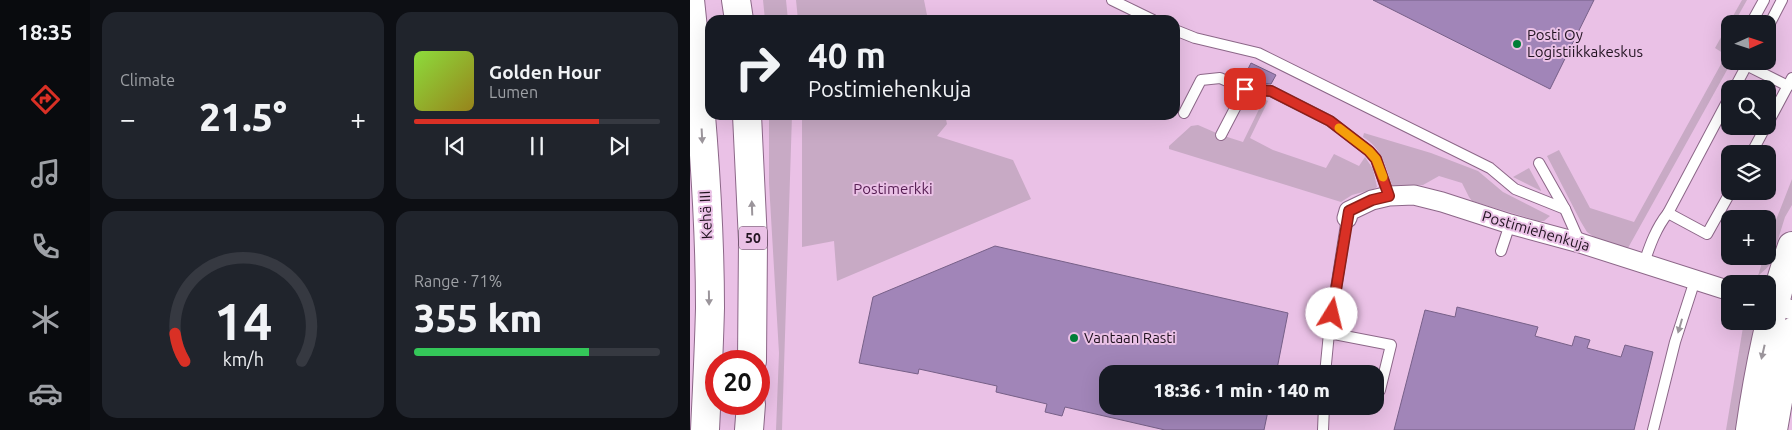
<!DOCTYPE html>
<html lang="en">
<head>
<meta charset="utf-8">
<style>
  :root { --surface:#171b24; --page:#20242c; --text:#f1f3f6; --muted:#9ea1a6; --line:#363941; --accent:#d93025 }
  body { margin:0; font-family:Ubuntu,sans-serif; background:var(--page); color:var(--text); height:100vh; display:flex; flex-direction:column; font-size:19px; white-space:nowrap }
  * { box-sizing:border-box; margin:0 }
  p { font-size:16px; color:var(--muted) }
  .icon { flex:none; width:28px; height:28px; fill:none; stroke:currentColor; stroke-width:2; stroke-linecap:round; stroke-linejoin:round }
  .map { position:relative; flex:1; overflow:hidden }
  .side { display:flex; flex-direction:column; gap:12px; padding:12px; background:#0d0f14; width:600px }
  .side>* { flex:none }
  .top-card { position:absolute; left:15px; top:15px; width:475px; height:105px; border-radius:15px; box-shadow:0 5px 20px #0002; background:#171b24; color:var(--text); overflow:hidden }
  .needle { width:32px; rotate:87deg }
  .controls { position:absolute; left:1031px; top:15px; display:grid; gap:10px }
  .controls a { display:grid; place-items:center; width:55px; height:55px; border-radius:10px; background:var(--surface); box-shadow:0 5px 20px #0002; font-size:25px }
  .speed { position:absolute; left:15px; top:350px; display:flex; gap:10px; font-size:25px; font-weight:700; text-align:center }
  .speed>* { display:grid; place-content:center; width:65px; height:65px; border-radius:50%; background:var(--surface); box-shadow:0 5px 20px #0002; line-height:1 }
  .speed .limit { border:8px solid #d22; background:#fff; color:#111 }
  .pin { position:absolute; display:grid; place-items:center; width:42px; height:42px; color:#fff; margin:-21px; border-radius:10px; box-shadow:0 2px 8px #0006 }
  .me { position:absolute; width:55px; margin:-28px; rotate:9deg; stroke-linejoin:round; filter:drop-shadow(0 0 4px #0008) }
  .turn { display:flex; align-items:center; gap:18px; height:105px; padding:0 20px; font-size:22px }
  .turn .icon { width:65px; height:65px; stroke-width:2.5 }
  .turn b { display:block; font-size:35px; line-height:42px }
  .big { font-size:38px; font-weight:800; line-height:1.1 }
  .side .tile { flex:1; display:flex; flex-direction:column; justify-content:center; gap:8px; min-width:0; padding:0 18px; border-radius:15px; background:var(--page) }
  .side .dial { align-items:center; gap:0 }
  .dial svg { height:130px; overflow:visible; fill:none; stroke:var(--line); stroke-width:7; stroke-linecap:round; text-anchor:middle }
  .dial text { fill:var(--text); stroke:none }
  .song { display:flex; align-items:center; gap:15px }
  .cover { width:60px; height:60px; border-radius:8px; background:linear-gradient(135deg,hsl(90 70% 55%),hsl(50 70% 35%)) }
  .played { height:5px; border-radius:2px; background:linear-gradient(90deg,var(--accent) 75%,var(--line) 75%) }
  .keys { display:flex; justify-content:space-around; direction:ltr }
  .heat { display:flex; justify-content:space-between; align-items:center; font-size:28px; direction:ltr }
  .charge { height:8px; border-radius:4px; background:linear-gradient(90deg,#34c759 71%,var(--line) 0) }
  .side .tiles { flex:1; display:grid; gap:12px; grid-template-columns:repeat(2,1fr) }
  .trip { position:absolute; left:409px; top:365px; width:285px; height:50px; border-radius:15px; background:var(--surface); box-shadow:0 5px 20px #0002; font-weight:800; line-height:50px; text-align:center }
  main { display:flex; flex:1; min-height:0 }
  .tabs { display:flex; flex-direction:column; width:90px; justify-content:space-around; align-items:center; background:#090b0e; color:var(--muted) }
  .tabs .icon { width:35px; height:35px }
  .tabs .selected { color:var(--accent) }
  .tabs b { font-size:22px; color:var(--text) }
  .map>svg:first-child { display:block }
</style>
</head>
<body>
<main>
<nav class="tabs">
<b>18:35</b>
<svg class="icon selected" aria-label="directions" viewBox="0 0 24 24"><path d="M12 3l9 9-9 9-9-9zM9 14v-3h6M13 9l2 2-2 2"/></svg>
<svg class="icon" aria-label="music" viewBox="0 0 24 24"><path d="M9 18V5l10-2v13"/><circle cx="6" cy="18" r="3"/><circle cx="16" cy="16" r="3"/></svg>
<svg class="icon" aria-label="phone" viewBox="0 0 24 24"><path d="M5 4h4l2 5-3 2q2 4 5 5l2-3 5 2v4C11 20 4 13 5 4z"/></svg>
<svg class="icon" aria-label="climate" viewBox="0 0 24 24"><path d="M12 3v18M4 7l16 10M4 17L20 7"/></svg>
<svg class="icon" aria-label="car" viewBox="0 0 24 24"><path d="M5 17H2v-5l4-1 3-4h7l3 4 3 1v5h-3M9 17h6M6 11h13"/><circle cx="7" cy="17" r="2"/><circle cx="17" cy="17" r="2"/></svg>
</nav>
<section class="side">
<div class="tiles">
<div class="tile"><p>Climate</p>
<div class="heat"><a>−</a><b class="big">21.5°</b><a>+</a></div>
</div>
<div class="tile">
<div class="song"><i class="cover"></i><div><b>Golden Hour</b><p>Lumen</p></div></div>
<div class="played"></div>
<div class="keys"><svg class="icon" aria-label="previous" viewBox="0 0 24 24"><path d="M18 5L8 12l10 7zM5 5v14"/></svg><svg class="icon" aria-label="pause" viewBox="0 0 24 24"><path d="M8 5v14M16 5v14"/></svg><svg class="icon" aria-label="next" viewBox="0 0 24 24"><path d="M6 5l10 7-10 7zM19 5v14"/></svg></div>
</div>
<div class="tile dial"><svg viewBox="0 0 100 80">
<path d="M14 69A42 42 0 1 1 86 69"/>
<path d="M14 69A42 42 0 0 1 8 52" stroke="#d93025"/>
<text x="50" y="56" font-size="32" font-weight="700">14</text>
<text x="50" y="72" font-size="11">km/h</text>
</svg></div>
<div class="tile"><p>Range · 71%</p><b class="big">355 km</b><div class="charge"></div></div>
</div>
</section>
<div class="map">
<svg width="1102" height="430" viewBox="0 0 1102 430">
  <rect width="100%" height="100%" fill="#eac1e6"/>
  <g fill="#c8aac5">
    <polygon points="73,0 96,0 98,20 75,20"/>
    <polygon points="106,0 234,0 238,20 108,20"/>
    <polygon points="1052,0 1057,0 1048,16 1046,24 1040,24 1040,61 1042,61 938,248 907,239 897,232 891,222 857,156 869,150 870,152 900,208 944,222 1036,55 1025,48"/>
    <polygon points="574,99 578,101 560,138 583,150 636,168 644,154 669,166 675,157 683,169 687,187 684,189 662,195 651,202 479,149 479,146 501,126 508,125 531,135 553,142"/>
    <polygon points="79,115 102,115 92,430 86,430 89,353 79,183"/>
    <polygon points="112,115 255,115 257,124 247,136 323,160 341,199 147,281 144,241 112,247"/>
    <path d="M674,133L741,153L788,171L813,192L860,216L854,221H848L782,201L779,197L772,183L749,176L733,185L704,187L702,185C695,166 692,148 673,137Z"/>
    <polygon points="839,168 851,190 851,191 823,177"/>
    <polygon points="1102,179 1102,205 1095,217 1080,265 1068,276 1074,256 1078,256 1079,238"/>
    <polygon points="1054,321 1062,321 1064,340 1049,430 1036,430"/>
  </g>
  <g fill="#a185b8" stroke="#776088">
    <polygon points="683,0 904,0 860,89"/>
    <polygon points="561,63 586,75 581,84 573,83 555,75"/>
    <polygon points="305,246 598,313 586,374 418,374 418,406 579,406 574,430 475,430 375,407 372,416 355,412 357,404 306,392 307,386 229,369 228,374 169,363 183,297"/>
    <polygon points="767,307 848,327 845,336 882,346 885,336 900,340 897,348 931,357 935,345 963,352 944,430 704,430 735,310 765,317"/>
  </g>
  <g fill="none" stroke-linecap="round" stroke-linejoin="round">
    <defs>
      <g id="service">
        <polyline points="422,0 463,20"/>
        <polyline points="1064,24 1063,20 1074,0"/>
        <polyline points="1078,27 1092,0"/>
        <polyline points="485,30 505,38 568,53 800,168 825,189 875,209"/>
        <polyline points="1056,65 1098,86"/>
        <polyline points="1044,89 1059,61"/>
        <polyline points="494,113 511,80 530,78 555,89 581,91 640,121 679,151 686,159 699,196"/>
        <polyline points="1078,123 1102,78"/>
        <polyline points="531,135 555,89"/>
        <polyline points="1061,154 1076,126"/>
        <polyline points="849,163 875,209 890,243"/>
        <polyline points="978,213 1017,234 1041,191"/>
        <polyline points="811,251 820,224"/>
        <path d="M954,263C960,245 966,228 978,213L1040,96"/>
        <polyline points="639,333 701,345 690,390 685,390"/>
        <polyline points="635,374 639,333 657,218"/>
        <polyline points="633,430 634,406"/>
        <polyline points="963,430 985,342 1005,280"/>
      </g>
      <g id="minor">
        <polyline points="657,218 659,211 682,200 699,196 724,195 752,202 820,224 890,243 1040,291"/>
        <polyline points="1078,303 1102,310"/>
      </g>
      <g id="primary">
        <path d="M1060,430C1069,367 1081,307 1102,246"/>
        <polyline points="1083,430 1091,384 1102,332"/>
      </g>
      <g id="trunk">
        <path d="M0,0C11,102 20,205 20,308C19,349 17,389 15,430"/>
        <polyline points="46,0 49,20"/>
        <polyline points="57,115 63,241 62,361"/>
        <polyline points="59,430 61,404"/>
      </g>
    </defs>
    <use href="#service" stroke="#8c6788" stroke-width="12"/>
    <use href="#minor" stroke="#8c6788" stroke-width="21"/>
    <use href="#primary" stroke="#8c6788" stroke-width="30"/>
    <use href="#trunk" stroke="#8c6788" stroke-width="30"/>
    <use href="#service" stroke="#fff" stroke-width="10"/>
    <use href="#minor" stroke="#fff" stroke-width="19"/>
    <use href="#primary" stroke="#fff" stroke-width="28"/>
    <use href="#trunk" stroke="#fff" stroke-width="28"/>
  </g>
  <defs><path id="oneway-solid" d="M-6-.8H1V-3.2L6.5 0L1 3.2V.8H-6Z" transform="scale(1.25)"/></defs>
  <g fill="#9b959b">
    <use href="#oneway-solid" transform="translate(12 136) rotate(87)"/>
    <use href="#oneway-solid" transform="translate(62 208) rotate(-92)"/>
    <use href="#oneway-solid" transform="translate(19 298) rotate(89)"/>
    <use href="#oneway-solid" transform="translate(990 326) rotate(106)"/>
    <use href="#oneway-solid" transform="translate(1073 352) rotate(103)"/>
  </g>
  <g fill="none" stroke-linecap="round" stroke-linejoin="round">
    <defs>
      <polyline id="route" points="555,89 581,91 640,121 679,151 686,159 699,196 682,200 659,211 642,314"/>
    </defs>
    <use href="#route" stroke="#8d1f18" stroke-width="12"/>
    <use href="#route" stroke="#d93025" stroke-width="9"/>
    <polyline stroke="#f59e0b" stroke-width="9" points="649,128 679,151 686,159 693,177"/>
  </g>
  <g fill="#007e37" stroke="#eac1e6" stroke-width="2">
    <circle cx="827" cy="44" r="5"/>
    <circle cx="384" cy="338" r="5"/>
  </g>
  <g text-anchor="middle" stroke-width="4" stroke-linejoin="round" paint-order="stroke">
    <rect fill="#eac1e6" stroke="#5d475b" stroke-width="1" x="49" y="226.5" width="28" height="23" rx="4"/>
    <g font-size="14" font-weight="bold" fill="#211320">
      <text x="63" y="243">50</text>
    </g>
    <g font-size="15" fill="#211320" stroke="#eac1e6" text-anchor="start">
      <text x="837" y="40">Posti Oy<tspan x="837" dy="17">Logistiikkakeskus</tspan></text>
      <text x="394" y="343">Vantaan Rasti</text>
    </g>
    <g font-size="15" fill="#551d52" stroke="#eac1e6">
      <text x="203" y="194">Postimerkki</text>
    </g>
    <g font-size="15" fill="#211320" stroke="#eac1e6">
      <text transform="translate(16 215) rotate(-93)" y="5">Kehä III</text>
      <text transform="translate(846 231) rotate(16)" y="5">Postimiehenkuja</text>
    </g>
  </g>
</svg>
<div class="controls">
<a><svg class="needle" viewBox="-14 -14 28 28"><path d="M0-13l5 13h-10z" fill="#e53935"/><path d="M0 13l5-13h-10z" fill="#9ea1a6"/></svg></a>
<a><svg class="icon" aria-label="search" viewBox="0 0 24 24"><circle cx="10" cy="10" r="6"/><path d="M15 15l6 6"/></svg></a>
<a><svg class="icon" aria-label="layers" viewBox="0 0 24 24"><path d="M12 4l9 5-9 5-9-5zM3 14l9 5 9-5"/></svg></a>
<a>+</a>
<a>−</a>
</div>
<div class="speed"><div class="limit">20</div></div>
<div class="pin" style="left:555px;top:89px;background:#d93025"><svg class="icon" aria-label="arrive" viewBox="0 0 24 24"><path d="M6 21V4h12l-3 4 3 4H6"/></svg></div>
<svg class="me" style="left:642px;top:314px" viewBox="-20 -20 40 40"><circle r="19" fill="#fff"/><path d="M0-13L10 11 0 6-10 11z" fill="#d93025"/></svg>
<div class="trip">18:36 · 1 min · 140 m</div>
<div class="top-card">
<div class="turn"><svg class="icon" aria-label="right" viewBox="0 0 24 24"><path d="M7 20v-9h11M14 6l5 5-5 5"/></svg><div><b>40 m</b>Postimiehenkuja</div></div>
</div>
</div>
</main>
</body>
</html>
